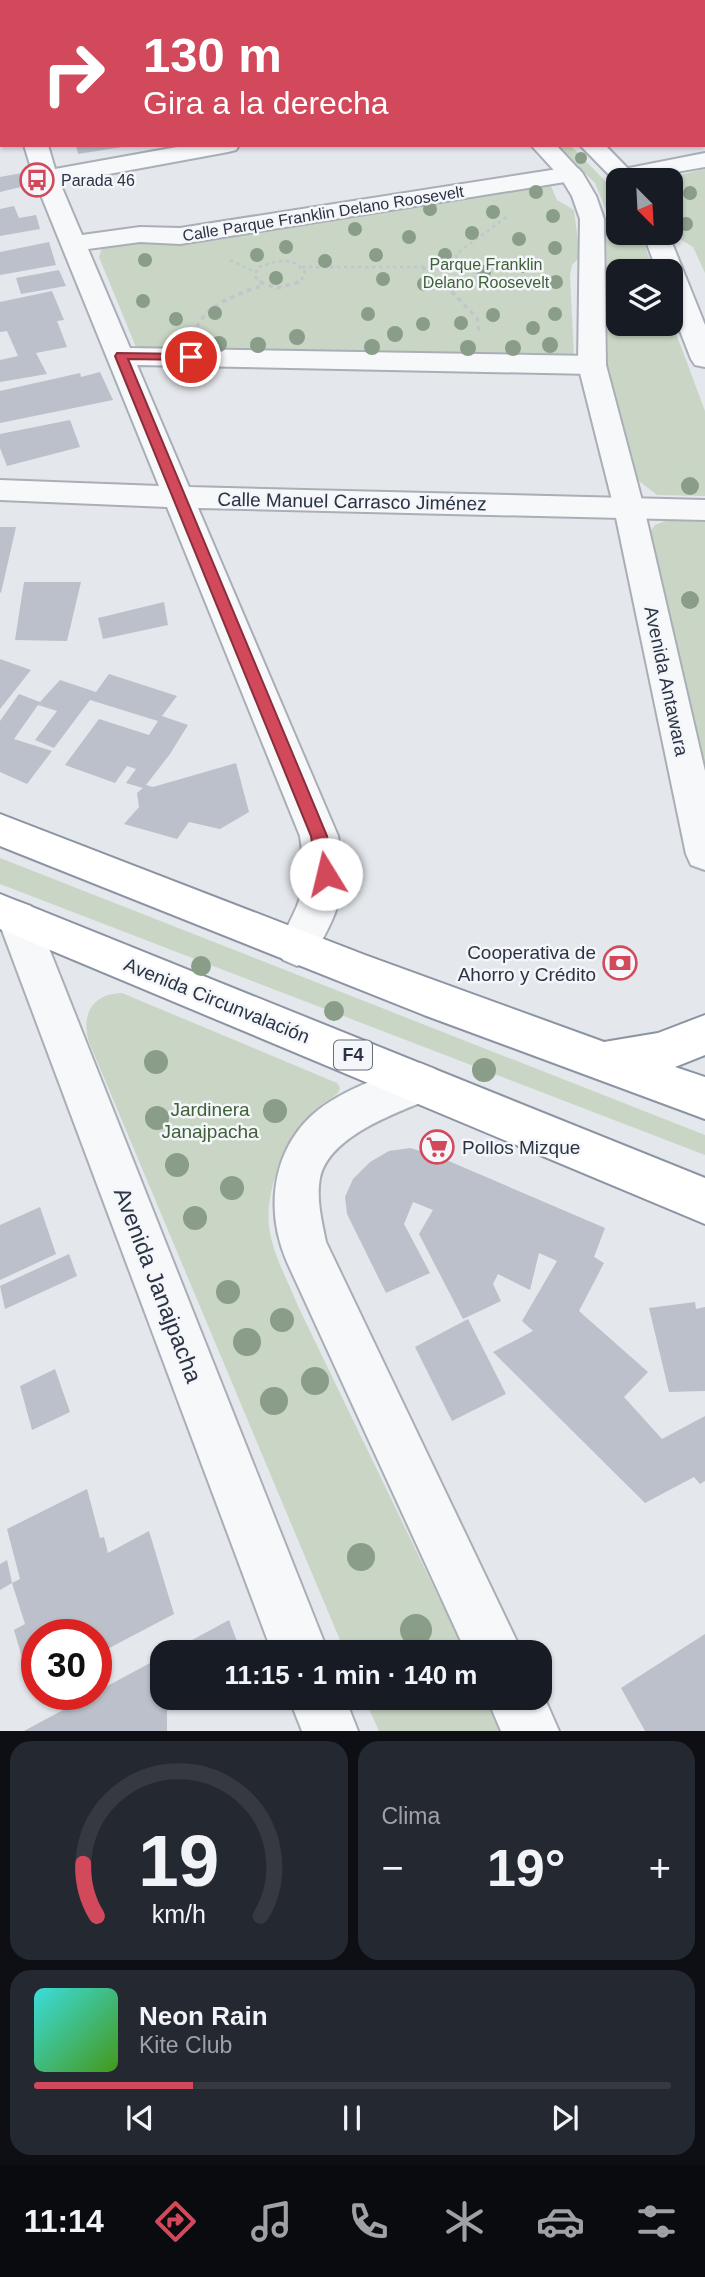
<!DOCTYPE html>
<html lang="es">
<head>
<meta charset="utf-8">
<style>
  :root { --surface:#171b24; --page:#242831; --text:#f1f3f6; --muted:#9ea1a6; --line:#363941; --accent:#d1495b }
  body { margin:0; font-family:Arial,sans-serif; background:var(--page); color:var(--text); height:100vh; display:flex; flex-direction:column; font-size:26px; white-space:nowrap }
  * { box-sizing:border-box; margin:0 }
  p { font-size:23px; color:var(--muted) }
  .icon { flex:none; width:38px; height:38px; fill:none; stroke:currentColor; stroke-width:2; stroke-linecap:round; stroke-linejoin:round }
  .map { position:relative; height:1731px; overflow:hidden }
  .details { display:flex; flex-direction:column; gap:10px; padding:10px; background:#0d0f14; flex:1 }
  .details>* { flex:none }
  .top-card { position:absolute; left:0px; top:0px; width:705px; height:147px; box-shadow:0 2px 5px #0004; background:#d1495b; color:#fff; overflow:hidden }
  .needle { width:46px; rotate:156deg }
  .buttons { position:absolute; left:606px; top:168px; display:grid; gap:14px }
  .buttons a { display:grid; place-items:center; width:77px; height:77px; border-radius:14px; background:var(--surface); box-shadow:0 2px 5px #0004; font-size:35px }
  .speed { position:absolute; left:21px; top:1619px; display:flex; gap:14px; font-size:35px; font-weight:700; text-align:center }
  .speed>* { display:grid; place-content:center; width:91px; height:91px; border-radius:50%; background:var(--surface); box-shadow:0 2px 5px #0004; line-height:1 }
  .speed .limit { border:10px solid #d22; background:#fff; color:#111 }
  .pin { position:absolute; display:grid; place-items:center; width:60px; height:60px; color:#fff; margin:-30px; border:4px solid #fff; border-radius:50%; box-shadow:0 2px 7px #0007 }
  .me { position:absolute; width:77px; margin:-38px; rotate:351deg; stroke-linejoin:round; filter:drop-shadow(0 0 5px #0008) }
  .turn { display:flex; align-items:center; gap:24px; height:147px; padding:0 28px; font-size:32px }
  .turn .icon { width:91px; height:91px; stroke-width:2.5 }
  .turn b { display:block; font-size:49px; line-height:60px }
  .big { font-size:52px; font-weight:700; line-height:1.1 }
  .details .card { flex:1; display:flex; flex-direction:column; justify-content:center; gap:10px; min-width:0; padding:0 24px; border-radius:21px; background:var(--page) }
  .details .dial { align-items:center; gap:0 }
  .dial svg { height:182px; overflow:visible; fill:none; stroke:var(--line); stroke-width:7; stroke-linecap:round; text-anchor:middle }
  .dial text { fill:var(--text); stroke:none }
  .song { display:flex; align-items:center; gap:21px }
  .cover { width:84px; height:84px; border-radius:10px; background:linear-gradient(135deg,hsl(180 70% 55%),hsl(100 70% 35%)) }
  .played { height:7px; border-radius:4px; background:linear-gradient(90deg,var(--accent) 25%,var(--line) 25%) }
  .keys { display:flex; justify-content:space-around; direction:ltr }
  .heat { display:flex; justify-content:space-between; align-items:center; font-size:38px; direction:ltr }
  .details .tiles { flex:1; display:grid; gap:10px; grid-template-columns:1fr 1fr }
  .card:last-child { grid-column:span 2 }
  .trip { position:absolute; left:150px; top:1640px; width:402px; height:70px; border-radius:21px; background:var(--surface); box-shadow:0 2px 5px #0004; font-weight:700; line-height:70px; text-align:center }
  .tabs { display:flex; height:112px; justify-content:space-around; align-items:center; background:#090b0e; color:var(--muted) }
  .tabs .icon { width:49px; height:49px }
  .tabs .selected { color:var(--accent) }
  .tabs b { font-size:32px; color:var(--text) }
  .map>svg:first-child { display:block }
</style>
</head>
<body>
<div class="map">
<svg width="705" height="1731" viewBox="0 0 705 1731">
  <rect width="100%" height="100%" fill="#e4e7ec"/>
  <g fill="#c9d6c5">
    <polygon points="557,145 570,145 616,192 618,233 640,233 654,271 618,271 618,324 670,324 670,317 705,411 705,496 657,495 634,477 623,453 608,367 606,210 595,183"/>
    <polygon points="705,169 705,273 693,247 670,233 670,180 658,180"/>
    <polygon points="550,184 557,200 574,210 580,257 572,265 570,276 574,357 136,347 99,257 102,248 109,242"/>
    <polygon points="668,520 705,522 705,791 648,534 655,525"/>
    <polygon points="0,858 705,1135 705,1155 0,884"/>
    <path d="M122,993L337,1083L340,1088L338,1093C332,1098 326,1101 320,1106C290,1136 265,1181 269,1226C272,1253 288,1281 298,1306L465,1652H345L89,1042C81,1014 92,994 122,993Z"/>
    <polygon points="364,1698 487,1698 503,1731 379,1731"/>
  </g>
  <g fill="#bbc0ca">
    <polygon points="76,145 122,145 122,147 78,154"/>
    <polygon points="22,173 25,186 0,192 0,177"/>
    <polygon points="14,206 19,218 36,215 40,229 0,236 0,209"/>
    <polygon points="49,242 56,265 0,275 0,252"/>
    <polygon points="59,270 66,286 21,294 16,278"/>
    <polygon points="52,291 64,320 57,321 67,347 36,353 47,374 0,382 0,360 18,356 7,331 0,332 0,302"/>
    <polygon points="100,372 113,400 0,423 0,391 80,373 81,377"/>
    <polygon points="70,420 80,447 7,466 0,448 0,434"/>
    <polygon points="0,527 16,527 1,593 0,592"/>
    <polygon points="24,582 81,582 67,641 15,640"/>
    <polygon points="164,602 168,625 103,639 98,618"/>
    <polygon points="0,659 31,670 0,709"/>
    <polygon points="109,674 177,696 162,716 188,725 170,754 146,785 153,787 236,763 249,812 220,829 189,822 177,839 124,824 139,807 137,793 143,788 126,783 136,769 127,766 115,783 65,765 99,719 149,735 158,721 90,700 54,748 35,740 57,711 38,705 14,739 52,751 27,784 0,772 0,721 19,694 40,702 60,680 96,692"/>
    <polygon points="410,1148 437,1156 605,1228 594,1257 604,1263 579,1311 648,1372 624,1397 662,1439 705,1416 705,1481 700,1484 694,1477 645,1503 493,1352 533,1331 522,1321 557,1261 539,1253 530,1290 498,1274 493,1284 501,1301 463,1319 419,1234 433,1210 413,1202 404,1224 430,1273 386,1293 347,1214 345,1197 353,1179 370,1162 389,1151"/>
    <polygon points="40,1207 56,1254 0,1280 0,1225"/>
    <polygon points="69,1254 77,1276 5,1309 0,1286"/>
    <polygon points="695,1302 696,1309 705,1307 705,1391 669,1392 649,1308"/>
    <polygon points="468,1319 506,1394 452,1421 415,1347"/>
    <polygon points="55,1369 70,1412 32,1430 20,1386"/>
    <polygon points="87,1489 100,1538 104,1537 108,1553 149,1531 174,1614 96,1655 96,1634 37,1634 37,1686 31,1689 14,1630 25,1624 12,1583 20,1579 7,1529"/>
    <polygon points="7,1560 12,1583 0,1590 0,1564"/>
    <polygon points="229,1620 241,1652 170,1652"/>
    <polygon points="705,1634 705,1731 645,1731 621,1688"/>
    <polygon points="163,1656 163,1698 190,1698 167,1710 167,1731 24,1731"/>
  </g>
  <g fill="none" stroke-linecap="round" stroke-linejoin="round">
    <defs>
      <g id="minor">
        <rect x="0" y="18" width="2" height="18"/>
        <rect x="704" y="54" width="1" height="12"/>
        <path d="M24,145H48L55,169L188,145H239L236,150L228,152L60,183L82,235L140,227L180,228L571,167L579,169L583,174L579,179L571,181L180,244L140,242L88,249L130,348L592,356L602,359L606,365L602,371L592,374L137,365L189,487L705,500V520L198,508L338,836C348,893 339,911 311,960L297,966L283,960L277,948C301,897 309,895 300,836L167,507L0,500V480L159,486L34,178Z"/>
        <polygon points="705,153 705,167 618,182 612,176 616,171 624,169"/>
        <polygon points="17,901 31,906 37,918 328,1652 272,1652 0,925 3,906"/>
        <path d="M420,1063L435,1069L442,1083L435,1097C399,1112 329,1135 320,1178C316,1199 322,1222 326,1242L522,1652H466L287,1262C262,1204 274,1136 331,1101C358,1084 390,1074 420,1063Z"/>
        <polygon points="541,1690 559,1731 501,1731 487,1698 541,1698"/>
        <polygon points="289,1698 345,1698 358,1731 302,1731"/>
      </g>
      <g id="tertiary">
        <polygon points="410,0 430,0 431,2 411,2"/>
        <polygon points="467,0 487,0 488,2 468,2"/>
        <polygon points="531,145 556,145 583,174 596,196 604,219 606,365 644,508 705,771 705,870 691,865 686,854 614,508 578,365 580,219 572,196 561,178"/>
        <polygon points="580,145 605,145 639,180 618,180 618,184"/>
        <polygon points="643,233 668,233 705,325 705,367 695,365 691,359 670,305 670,271 657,271"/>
      </g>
      <g id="trunk">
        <polygon points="0,814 365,955 604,1042 658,1033 705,1015 705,1055 675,1067 705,1077 705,1119 424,1015 0,846"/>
        <polygon points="0,894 705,1178 705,1224 0,929"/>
      </g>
    </defs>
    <use href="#minor" stroke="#a9aeb7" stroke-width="4"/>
    <use href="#tertiary" stroke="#a9aeb7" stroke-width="4"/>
    <use href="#trunk" stroke="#8b94a3" stroke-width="4"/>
    <g stroke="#c2c5cb" stroke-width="2.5" stroke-dasharray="3.5 3.5" stroke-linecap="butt">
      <polyline points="230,260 255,272"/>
      <polyline points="456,265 456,254 508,216"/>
      <polyline points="302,267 426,267"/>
      <path d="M263,283L255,277L257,268C274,261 292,255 305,272L301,281L297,283"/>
      <path d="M436,283L424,278L423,270C435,259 446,263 460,268L463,275L458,281L447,283"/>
    </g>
    <g stroke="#c2c5cb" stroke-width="3.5" stroke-dasharray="4.5 4.5" stroke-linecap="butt">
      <polyline points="260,282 277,288 300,282"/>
      <polyline points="432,282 440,285 455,282"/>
      <polyline points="453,283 451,291 477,318 479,331"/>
      <path d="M197,327C208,303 241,293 264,285"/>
    </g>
    <use href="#minor" fill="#f7f8fa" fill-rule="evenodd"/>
    <use href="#tertiary" fill="#f7f8fa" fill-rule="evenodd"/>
    <use href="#trunk" fill="#fff" fill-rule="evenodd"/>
  </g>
  <g fill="#899d89">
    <circle cx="581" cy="158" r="6"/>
    <circle cx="536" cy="192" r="7"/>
    <circle cx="690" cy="193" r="7"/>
    <circle cx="430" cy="209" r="7"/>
    <circle cx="493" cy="212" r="7"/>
    <circle cx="553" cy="216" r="7"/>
    <circle cx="686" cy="224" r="7"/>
    <circle cx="355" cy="229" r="7"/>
    <circle cx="472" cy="233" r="7"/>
    <circle cx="409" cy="237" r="7"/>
    <circle cx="519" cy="239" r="7"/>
    <circle cx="286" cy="247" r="7"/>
    <circle cx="555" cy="248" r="7"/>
    <circle cx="257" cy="255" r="7"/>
    <circle cx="376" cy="255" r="7"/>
    <circle cx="445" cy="255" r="7"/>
    <circle cx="145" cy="260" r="7"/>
    <circle cx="325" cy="261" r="7"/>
    <circle cx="523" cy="266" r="7"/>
    <circle cx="484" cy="272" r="7"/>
    <circle cx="276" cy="278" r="7"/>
    <circle cx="383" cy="279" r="7"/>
    <circle cx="556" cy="282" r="7"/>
    <circle cx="424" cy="284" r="7"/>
    <circle cx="143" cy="301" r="7"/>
    <circle cx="215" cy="313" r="7"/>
    <circle cx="368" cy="314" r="7"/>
    <circle cx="555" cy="314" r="7"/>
    <circle cx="493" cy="315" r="7"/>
    <circle cx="176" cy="319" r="7"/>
    <circle cx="461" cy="323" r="7"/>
    <circle cx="423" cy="324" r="7"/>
    <circle cx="533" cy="328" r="7"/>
    <circle cx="395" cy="334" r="8"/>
    <circle cx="297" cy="337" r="8"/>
    <circle cx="219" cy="344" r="8"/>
    <circle cx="258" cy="345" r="8"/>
    <circle cx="550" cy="345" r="8"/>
    <circle cx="372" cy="347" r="8"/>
    <circle cx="468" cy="348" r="8"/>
    <circle cx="513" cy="348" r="8"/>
    <circle cx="690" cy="486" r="9"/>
    <circle cx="690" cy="600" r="9"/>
    <circle cx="201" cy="966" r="10"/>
    <circle cx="334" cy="1011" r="10"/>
    <circle cx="156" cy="1062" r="12"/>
    <circle cx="484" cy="1070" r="12"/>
    <circle cx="275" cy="1111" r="12"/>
    <circle cx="157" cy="1118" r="12"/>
    <circle cx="177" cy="1165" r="12"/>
    <circle cx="232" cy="1188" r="12"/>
    <circle cx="195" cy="1218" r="12"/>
    <circle cx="228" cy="1292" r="12"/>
    <circle cx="282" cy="1320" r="12"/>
    <circle cx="247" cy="1342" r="14"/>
    <circle cx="315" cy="1381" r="14"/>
    <circle cx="274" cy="1401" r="14"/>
    <circle cx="361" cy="1557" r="14"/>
    <circle cx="416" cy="1630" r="16"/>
  </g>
  <polygon fill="#d1495b" stroke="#882f3b" stroke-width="2" points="117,353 191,354 197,357 191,360 128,359 327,836 334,874 331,879 320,879 317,874 311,836 115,356"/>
  <defs>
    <symbol id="bus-ring" viewBox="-11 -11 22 22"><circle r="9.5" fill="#f4f6f9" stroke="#d1495b" stroke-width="1.5"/><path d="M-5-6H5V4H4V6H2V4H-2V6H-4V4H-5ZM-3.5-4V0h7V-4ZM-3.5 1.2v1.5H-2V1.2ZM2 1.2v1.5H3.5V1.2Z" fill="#d1495b"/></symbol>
    <symbol id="bank-ring" viewBox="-11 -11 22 22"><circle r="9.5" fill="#f4f6f9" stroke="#d1495b" stroke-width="1.5"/><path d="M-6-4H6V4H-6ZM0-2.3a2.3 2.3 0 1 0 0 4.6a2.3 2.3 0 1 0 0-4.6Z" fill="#d1495b"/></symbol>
    <symbol id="supermarket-ring" viewBox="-11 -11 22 22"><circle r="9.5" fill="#f4f6f9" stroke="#d1495b" stroke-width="1.5"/><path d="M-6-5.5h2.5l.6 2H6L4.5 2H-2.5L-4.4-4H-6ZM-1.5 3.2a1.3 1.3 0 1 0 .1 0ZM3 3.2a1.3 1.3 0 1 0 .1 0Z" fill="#d1495b"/></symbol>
  </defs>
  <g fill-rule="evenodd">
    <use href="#bus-ring" x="18" y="161" width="38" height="38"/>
    <use href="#bank-ring" x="601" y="944" width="38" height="38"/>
    <use href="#supermarket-ring" x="418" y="1128" width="38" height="38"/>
  </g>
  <g text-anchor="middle" stroke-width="5" stroke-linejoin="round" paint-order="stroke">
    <g font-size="16" fill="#2b3445" stroke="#f4f6f9" text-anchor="start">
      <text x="61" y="186">Parada 46</text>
    </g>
    <g font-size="16" fill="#2b3445" stroke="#f4f6f9">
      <text transform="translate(323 213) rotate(-9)" y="6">Calle Parque Franklin Delano Roosevelt</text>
    </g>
    <g font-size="16" fill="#3f6138" stroke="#f4f6f9">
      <text x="486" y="270">Parque Franklin<tspan x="486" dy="18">Delano Roosevelt</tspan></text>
    </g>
    <rect fill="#f4f6f9" stroke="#676e7b" stroke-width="2" x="334" y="1040.5" width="38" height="29" rx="5"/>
    <g font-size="18" font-weight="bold" fill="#2b3445">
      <text x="353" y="1061">F4</text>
    </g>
    <g font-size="19" fill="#2b3445" stroke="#f4f6f9">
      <text transform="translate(352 501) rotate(1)" y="7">Calle Manuel Carrasco Jiménez</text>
      <text transform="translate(667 681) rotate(78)" y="7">Avenida Antawara</text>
      <text transform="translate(217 1000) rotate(22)" y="7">Avenida Circunvalación</text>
    </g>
    <g font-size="19" fill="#2b3445" stroke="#f4f6f9" text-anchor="end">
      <text x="596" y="959">Cooperativa de<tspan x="596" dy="22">Ahorro y Crédito</tspan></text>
      <text x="462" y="1154" text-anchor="start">Pollos Mizque</text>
    </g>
    <g font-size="19" fill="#3f6138" stroke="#f4f6f9">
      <text x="210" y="1116">Jardinera<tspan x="210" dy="22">Janajpacha</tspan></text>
    </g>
    <g font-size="23" fill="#2b3445" stroke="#f4f6f9">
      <text transform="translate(158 1285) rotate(69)" y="8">Avenida Janajpacha</text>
    </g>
  </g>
</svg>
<div class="buttons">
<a><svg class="needle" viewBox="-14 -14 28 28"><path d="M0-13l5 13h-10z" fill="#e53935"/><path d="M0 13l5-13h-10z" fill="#9ea1a6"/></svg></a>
<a><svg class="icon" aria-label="layers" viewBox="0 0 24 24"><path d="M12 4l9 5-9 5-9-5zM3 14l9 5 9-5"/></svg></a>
</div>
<div class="speed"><div class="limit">30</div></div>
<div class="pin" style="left:191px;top:357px;background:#d93025"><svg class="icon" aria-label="arrive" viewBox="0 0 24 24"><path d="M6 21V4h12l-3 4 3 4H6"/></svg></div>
<svg class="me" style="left:326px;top:874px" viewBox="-20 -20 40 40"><circle r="19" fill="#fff"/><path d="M0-13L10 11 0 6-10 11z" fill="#d1495b"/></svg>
<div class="trip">11:15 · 1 min · 140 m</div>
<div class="top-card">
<div class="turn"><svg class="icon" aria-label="right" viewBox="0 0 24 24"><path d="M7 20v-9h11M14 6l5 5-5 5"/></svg><div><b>130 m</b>Gira a la derecha</div></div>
</div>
</div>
<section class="details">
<div class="tiles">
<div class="card dial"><svg viewBox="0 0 100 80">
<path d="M14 69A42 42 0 1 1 86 69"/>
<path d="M14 69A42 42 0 0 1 8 46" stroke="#d1495b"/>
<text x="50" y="56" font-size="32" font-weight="700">19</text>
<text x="50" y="72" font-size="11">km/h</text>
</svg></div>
<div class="card"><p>Clima</p>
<div class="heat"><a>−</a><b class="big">19°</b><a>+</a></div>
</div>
<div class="card">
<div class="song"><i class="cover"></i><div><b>Neon Rain</b><p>Kite Club</p></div></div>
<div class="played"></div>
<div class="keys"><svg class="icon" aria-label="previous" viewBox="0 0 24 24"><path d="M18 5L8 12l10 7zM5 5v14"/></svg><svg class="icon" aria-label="pause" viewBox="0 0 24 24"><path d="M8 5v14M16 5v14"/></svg><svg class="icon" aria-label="next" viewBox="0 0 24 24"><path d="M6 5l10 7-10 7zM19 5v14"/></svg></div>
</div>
</div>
</section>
<nav class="tabs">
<b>11:14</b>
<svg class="icon selected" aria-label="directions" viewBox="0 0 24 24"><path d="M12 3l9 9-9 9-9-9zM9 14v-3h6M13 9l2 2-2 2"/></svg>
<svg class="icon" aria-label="music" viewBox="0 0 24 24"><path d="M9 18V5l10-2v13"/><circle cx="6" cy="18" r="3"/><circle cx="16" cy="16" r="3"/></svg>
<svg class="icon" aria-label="phone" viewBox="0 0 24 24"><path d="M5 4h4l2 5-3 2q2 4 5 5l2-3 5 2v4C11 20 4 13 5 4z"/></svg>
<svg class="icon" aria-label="climate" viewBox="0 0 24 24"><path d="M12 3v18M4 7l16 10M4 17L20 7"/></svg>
<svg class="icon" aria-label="car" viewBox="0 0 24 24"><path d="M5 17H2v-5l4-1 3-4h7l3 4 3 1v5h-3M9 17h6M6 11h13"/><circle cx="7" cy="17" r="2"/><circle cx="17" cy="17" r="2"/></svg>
<svg class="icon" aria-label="filters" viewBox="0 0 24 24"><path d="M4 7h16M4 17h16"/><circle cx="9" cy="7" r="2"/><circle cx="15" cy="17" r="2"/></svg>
</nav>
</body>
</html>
